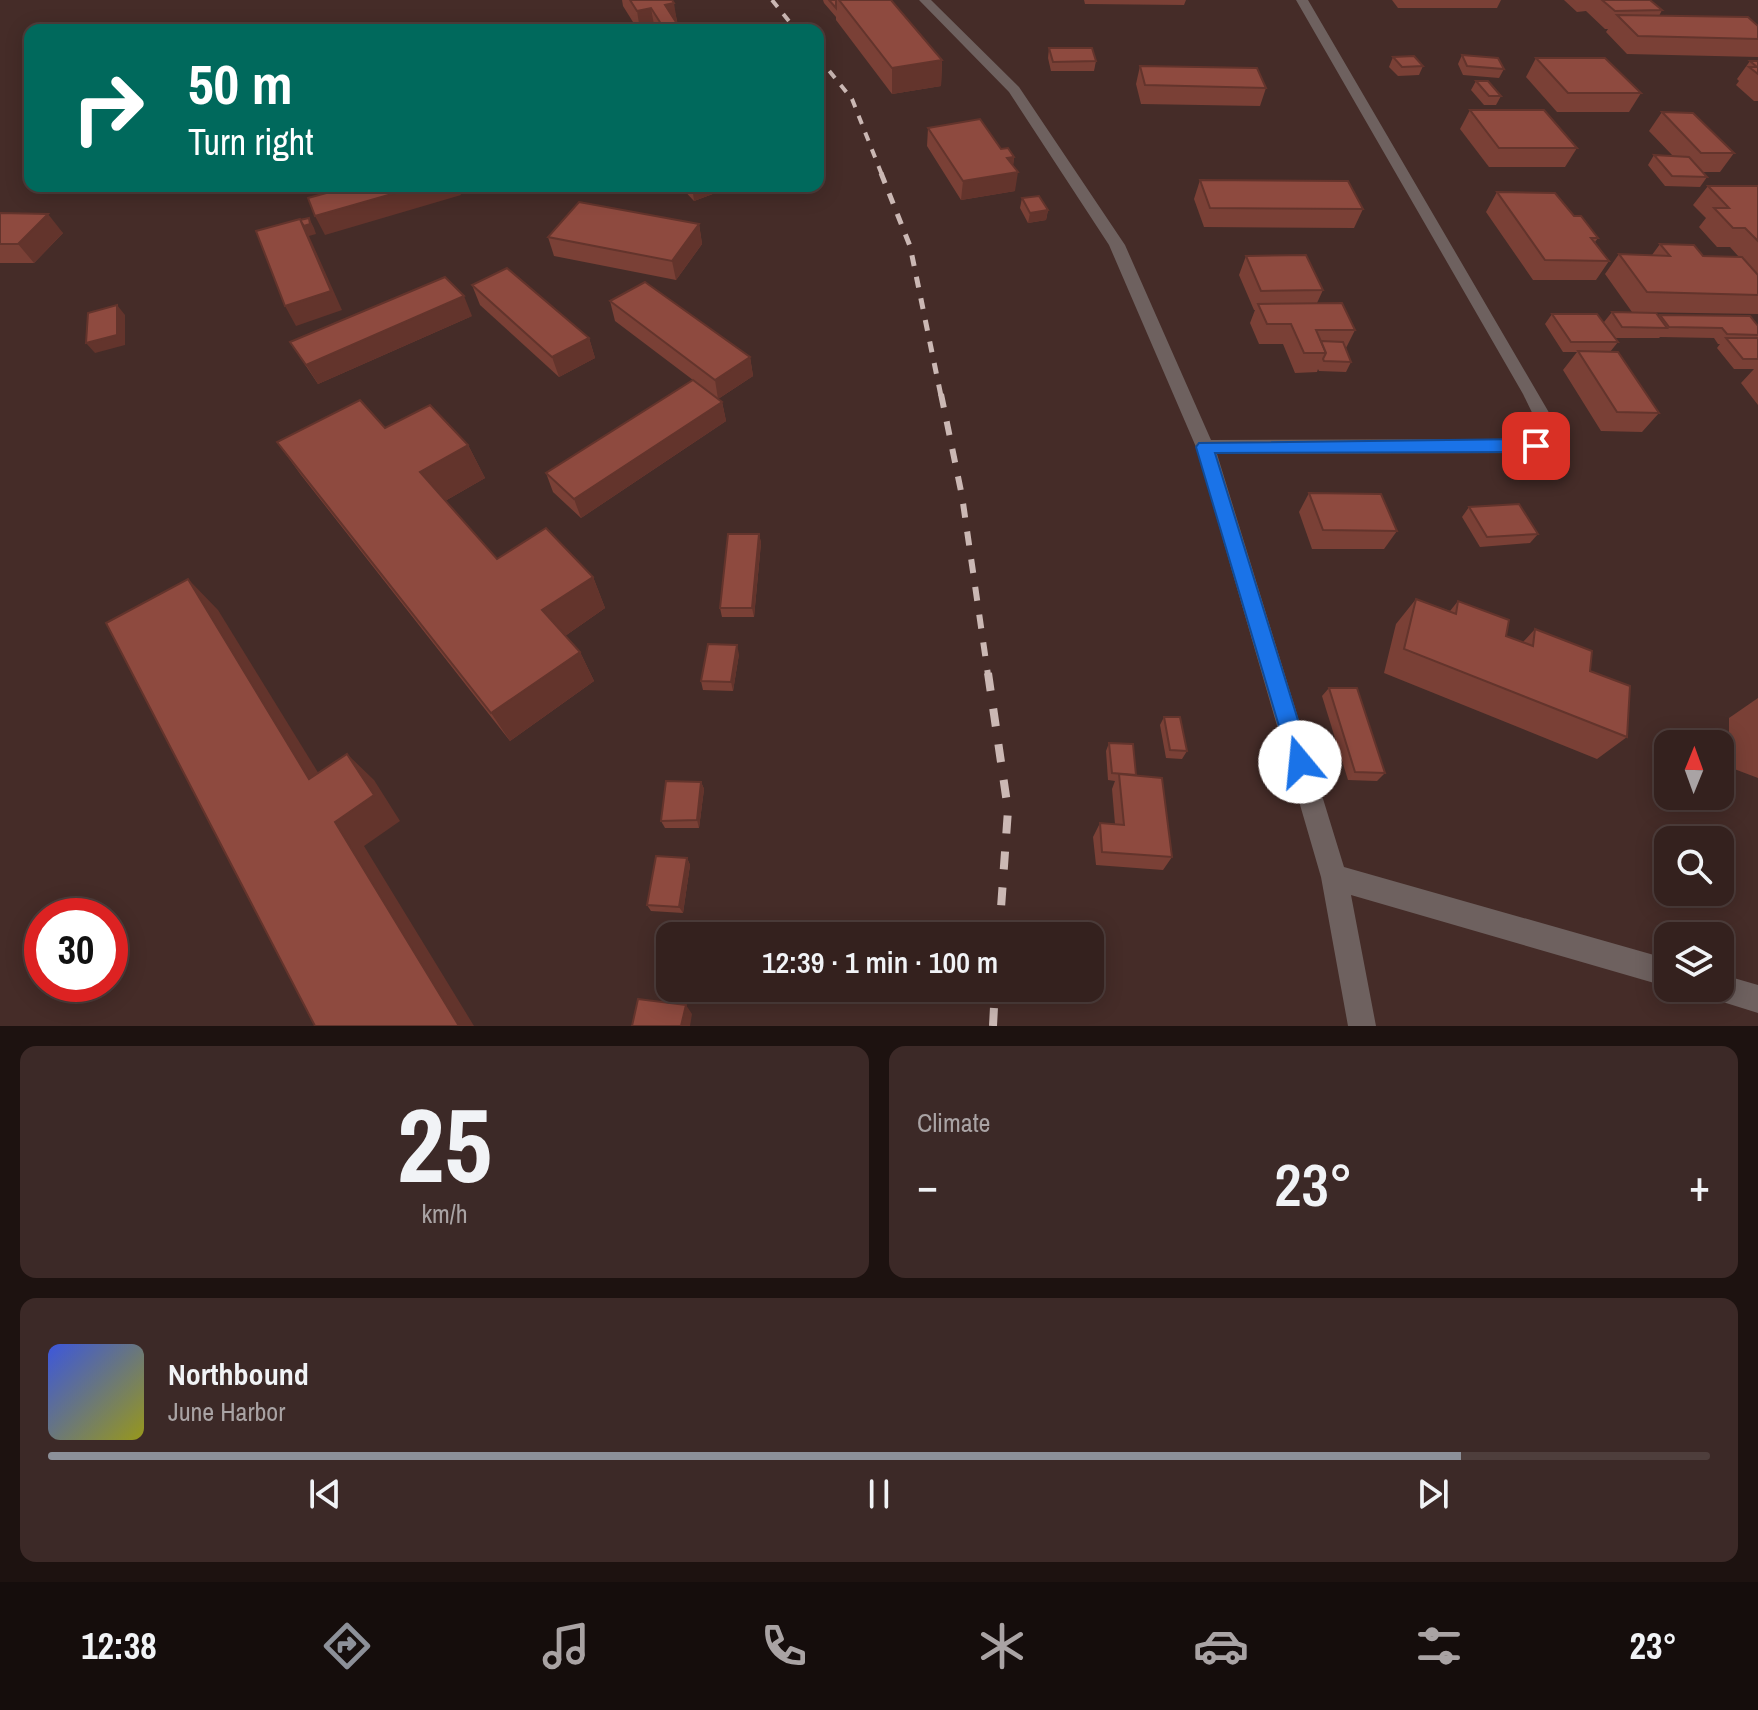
<!DOCTYPE html>
<html lang="en">
<head>
<meta charset="utf-8">
<style>
  :root { --surface:#34211e; --page:#3c2927; --text:#f1f3f6; --muted:#a9a3a4; --line:#4e3e3c; --accent:#8c9099 }
  body { margin:0; font-family:"Archivo Narrow",sans-serif; background:var(--page); color:var(--text); height:100vh; display:flex; flex-direction:column; font-size:30px; white-space:nowrap }
  * { box-sizing:border-box; margin:0 }
  p { font-size:26px; color:var(--muted) }
  .icon { flex:none; width:44px; height:44px; fill:none; stroke:currentColor; stroke-width:2; stroke-linecap:round; stroke-linejoin:round }
  .map { position:relative; height:1026px; overflow:hidden }
  .panel { display:flex; flex-direction:column; gap:20px; padding:20px; background:#1d1210; flex:1 }
  .panel>* { flex:none }
  .guide { position:absolute; left:24px; top:24px; width:800px; height:168px; border-radius:16px; box-shadow:0 4px 20px #0003,0 0 0 2px var(--line); background:#00695c; color:#fff; overflow:hidden }
  .needle { width:52px; rotate:1deg }
  .tools { position:absolute; left:1654px; top:730px; display:grid; gap:16px }
  .tools a { display:grid; place-items:center; width:80px; height:80px; border-radius:16px; background:var(--surface); box-shadow:0 4px 20px #0003,0 0 0 2px var(--line); font-size:40px }
  .speed { position:absolute; left:24px; top:898px; display:flex; gap:16px; font-size:40px; font-weight:700; text-align:center }
  .speed>* { display:grid; place-content:center; width:104px; height:104px; border-radius:50%; background:var(--surface); box-shadow:0 4px 20px #0003,0 0 0 2px var(--line); line-height:1 }
  .speed .limit { border:12px solid #d22; background:#fff; color:#111 }
  .pin { position:absolute; display:grid; place-items:center; width:68px; height:68px; color:#fff; margin:-34px; border-radius:16px; box-shadow:0 4px 12px #0006 }
  .me { position:absolute; width:88px; margin:-44px; rotate:343deg; stroke-linejoin:round; filter:drop-shadow(0 0 6px #0008) }
  .turn { display:flex; align-items:center; gap:28px; height:168px; padding:0 32px; font-size:36px }
  .turn .icon { width:104px; height:104px; stroke-width:2.5 }
  .turn b { display:block; font-size:56px; line-height:68px }
  .big { font-size:60px; font-weight:600; line-height:1.1 }
  .panel .card { flex:1; display:flex; flex-direction:column; justify-content:center; gap:12px; min-width:0; padding:0 28px; border-radius:16px; background:var(--page) }
  .panel .dial { align-items:center; gap:0 }
  .dial b { font-size:104px; line-height:1 }
  .song { display:flex; align-items:center; gap:24px }
  .cover { width:96px; height:96px; border-radius:12px; background:linear-gradient(135deg,hsl(230 70% 55%),hsl(60 70% 35%)) }
  .played { height:8px; border-radius:4px; background:linear-gradient(90deg,var(--accent) 85%,var(--line) 85%) }
  .keys { display:flex; justify-content:space-around; direction:ltr }
  .heat { display:flex; justify-content:space-between; align-items:center; font-size:44px; direction:ltr }
  .panel .tiles { flex:1; display:grid; gap:20px; grid-template-columns:1fr 1fr }
  .card:last-child { grid-column:span 2 }
  .trip { position:absolute; left:656px; top:922px; width:448px; height:80px; border-radius:16px; background:var(--surface); box-shadow:0 4px 20px #0003,0 0 0 2px var(--line); font-weight:600; line-height:80px; text-align:center }
  .menu { display:flex; height:128px; justify-content:space-around; align-items:center; background:#150d0c; color:var(--muted) }
  .menu .icon { width:56px; height:56px }
  .menu .selected { color:var(--accent) }
  .menu b { font-size:36px; color:var(--text) }
  .map>svg:first-child { display:block }
</style>
</head>
<body>
<div class="map">
<svg width="1758" height="1026" viewBox="0 0 1758 1026">
  <rect width="100%" height="100%" fill="#452c28"/>
  <g fill="none" stroke-linecap="round" stroke-linejoin="round">
    <g fill="#6e615f" fill-rule="evenodd">
      <polygon points="919,0 931,0 1019,87 1125,245 1211,440 1531,439 1539,427 1523,394 1296,0 1308,0 1558,428 1543,451 1536,453 1217,454 1344,867 1668,959 1668,987 1351,895 1376,1026 1348,1026 1321,877 1196,447 1109,245 1009,92"/>
      <polygon points="1720,974 1758,985 1758,1013 1710,998 1706,988 1720,988"/>
    </g>
    <g stroke="#cbb8b4" stroke-width="4" stroke-dasharray="9 9" stroke-linecap="butt">
      <polyline points="772,0 796,30"/>
      <polyline points="818,57 852,99 882,175"/>
    </g>
    <polyline stroke="#cbb8b4" stroke-width="5" stroke-dasharray="11 11" stroke-linecap="butt" points="881,173 910,246 941,396"/>
    <polyline stroke="#cbb8b4" stroke-width="6" stroke-dasharray="14 14" stroke-linecap="butt" points="941,394 962,496 988,675"/>
    <g stroke="#cbb8b4" stroke-width="8" stroke-dasharray="18 18" stroke-linecap="butt">
      <polyline points="988,673 1008,810 999,936"/>
      <polyline points="993,1026 995,988"/>
    </g>
  </g>
  <g fill="#7a4036">
    <polygon points="622,0 672,0 678,25 681,30 687,30 638,30 623,6"/>
    <polygon points="823,0 891,0 942,60 941,86 892,94 836,20 836,17 824,3"/>
    <polygon points="1084,0 1186,0 1184,5 1085,4"/>
    <polygon points="1392,0 1501,0 1497,8 1398,8"/>
    <polygon points="1564,0 1650,0 1662,10 1659,16 1758,26 1758,57 1627,54 1606,32 1608,29 1605,29 1586,11 1577,12"/>
    <polygon points="1049,48 1096,61 1094,71 1051,71 1048,58"/>
    <polygon points="1462,55 1504,69 1499,78 1463,75 1458,64"/>
    <polygon points="1393,57 1423,66 1419,75 1398,76 1389,67"/>
    <polygon points="1536,58 1641,93 1629,112 1557,112 1526,77"/>
    <polygon points="1750,61 1758,61 1758,101 1754,101 1736,85 1739,81 1737,79"/>
    <polygon points="1140,66 1266,88 1260,106 1141,104 1136,84"/>
    <polygon points="1476,81 1501,96 1496,105 1484,105 1471,90"/>
    <polygon points="1470,110 1577,148 1565,167 1489,167 1460,129"/>
    <polygon points="1662,112 1734,153 1720,172 1703,172 1707,177 1700,187 1665,186 1648,165 1654,155 1673,156 1649,131"/>
    <polygon points="928,128 1001,149 1014,157 1013,166 1015,191 961,200 927,146"/>
    <polygon points="1200,180 1363,209 1354,228 1204,227 1194,199"/>
    <polygon points="680,186 725,186 726,189 694,201"/>
    <polygon points="1708,186 1758,186 1758,314 1632,312 1605,274 1619,254 1652,255 1660,244 1703,256 1739,257 1730,247 1717,247 1699,227 1706,218 1693,205"/>
    <polygon points="1497,192 1574,216 1598,238 1595,242 1609,261 1596,280 1533,280 1486,212"/>
    <polygon points="1022,198 1048,210 1046,220 1028,223 1020,208"/>
    <polygon points="0,213 63,233 34,263 0,263"/>
    <polygon points="699,224 702,244 676,280 554,256 548,237"/>
    <polygon points="1246,256 1323,290 1317,303 1355,330 1346,348 1351,362 1346,372 1319,371 1318,369 1317,372 1295,373 1283,344 1259,344 1250,323 1255,310 1254,310 1239,275"/>
    <polygon points="472,285 589,338 595,358 559,377 480,305"/>
    <polygon points="610,301 750,357 753,376 718,399 722,402 726,421 581,518 553,492 546,473 693,380 615,321"/>
    <polygon points="1612,312 1658,317 1660,315 1758,326 1758,405 1741,383 1754,369 1734,369 1717,348 1720,344 1718,344 1714,338 1660,337 1659,338 1615,338 1618,342 1610,352 1659,413 1642,432 1601,431 1563,370 1577,352 1563,352 1545,324 1552,314 1604,322"/>
    <polygon points="472,316 318,384 290,342"/>
    <polygon points="385,428 468,445 485,478 445,501 497,559 593,577 605,608 565,636 580,652 594,681 510,741 301,475 277,442"/>
    <polygon points="1309,493 1397,531 1384,549 1312,549 1299,512"/>
    <polygon points="1469,507 1538,534 1530,543 1480,547 1462,517"/>
    <polygon points="759,534 761,543 754,617 722,617 720,608"/>
    <polygon points="1416,599 1450,611 1458,601 1506,636 1523,642 1535,629 1590,671 1627,737 1597,759 1384,673 1396,624"/>
    <polygon points="739,654 733,691 703,690 701,681"/>
    <polygon points="1329,688 1385,773 1377,781 1348,780 1322,696"/>
    <polygon points="1758,698 1758,778 1729,767 1729,718"/>
    <polygon points="1164,717 1187,751 1182,759 1166,758 1160,725"/>
    <polygon points="1109,743 1172,857 1163,870 1096,865 1093,837 1100,823 1115,824 1112,789 1115,781 1108,780 1106,751"/>
    <polygon points="701,782 704,789 699,828 665,828 661,821"/>
    <polygon points="687,858 690,865 683,913 651,911 647,905"/>
  </g>
  <g fill="#63342c">
    <polygon points="674,3 678,28 665,5"/>
    <polygon points="651,8 655,30 640,30 637,11"/>
    <polygon points="942,60 941,86 892,94 892,68"/>
    <polygon points="1014,157 1012,173 1018,172 1015,191 961,200 963,181 1007,158"/>
    <polygon points="420,186 458,186 461,195 325,235 315,216"/>
    <polygon points="692,186 725,186 726,189 694,201"/>
    <polygon points="1048,210 1046,220 1028,223 1030,213"/>
    <polygon points="48,214 63,233 34,263 18,244"/>
    <polygon points="309,218 314,228 316,234 309,236 342,310 296,326 285,306 285,242 304,226"/>
    <polygon points="699,224 702,244 676,280 672,261"/>
    <polygon points="464,296 472,316 318,384 306,365"/>
    <polygon points="117,305 125,315 125,345 95,353 86,343"/>
    <polygon points="589,338 595,358 559,377 552,357"/>
    <polygon points="750,357 753,376 718,399 715,380"/>
    <polygon points="722,402 726,421 581,518 574,499"/>
    <polygon points="468,445 485,478 438,505 420,472"/>
    <polygon points="759,534 761,543 754,617 752,608"/>
    <polygon points="593,577 605,608 558,641 542,610"/>
    <polygon points="188,579 218,610 338,805 309,779"/>
    <polygon points="737,645 739,654 733,691 731,682"/>
    <polygon points="580,652 594,681 510,741 491,713"/>
    <polygon points="347,754 374,780 400,821 364,846 474,1026 459,1026 335,822"/>
    <polygon points="701,782 704,789 699,828 697,820"/>
    <polygon points="687,858 690,865 683,913 679,907"/>
    <polygon points="686,1005 692,1014 690,1026 681,1026"/>
  </g>
  <g fill="#8e4a3f" stroke="#63342c" stroke-width="2">
    <polygon points="630,0 672,0 674,3 665,5 681,30 686,29 687,30 665,30 651,8 637,11"/>
    <polygon points="829,0 836,0 836,8"/>
    <polygon points="839,0 891,0 942,60 892,68"/>
    <polygon points="1602,0 1650,0 1662,10 1615,11"/>
    <polygon points="1617,15 1748,17 1758,26 1758,39 1638,36"/>
    <polygon points="1049,48 1092,48 1096,61 1053,62"/>
    <polygon points="1462,55 1498,58 1504,69 1467,66"/>
    <polygon points="1414,56 1423,66 1402,67 1393,57"/>
    <polygon points="1536,58 1605,58 1641,93 1568,93"/>
    <polygon points="1750,61 1758,61 1758,74 1749,67 1757,67"/>
    <polygon points="1140,66 1257,68 1266,88 1145,85"/>
    <polygon points="1476,81 1488,81 1501,96 1489,96"/>
    <polygon points="1470,110 1544,110 1577,148 1499,148"/>
    <polygon points="1662,112 1693,113 1734,153 1701,153"/>
    <polygon points="980,119 1001,149 1008,148 1014,157 1007,158 1018,172 963,181 928,128"/>
    <polygon points="1654,155 1689,157 1707,177 1672,176"/>
    <polygon points="1200,180 1348,181 1363,209 1210,208"/>
    <polygon points="352,186 420,186 315,216 308,198"/>
    <polygon points="1708,186 1758,186 1758,241 1745,228 1733,228 1714,208 1729,208"/>
    <polygon points="1497,192 1555,193 1574,216 1581,216 1598,238 1591,238 1609,261 1545,260"/>
    <polygon points="1039,196 1048,210 1030,213 1022,198"/>
    <polygon points="579,202 699,224 672,261 548,237"/>
    <polygon points="0,213 48,214 18,244 0,244"/>
    <polygon points="309,218 310,224 304,226 300,220"/>
    <polygon points="300,219 331,291 285,306 256,231"/>
    <polygon points="1660,244 1694,245 1703,256 1742,257 1758,275 1758,295 1647,292 1619,254 1670,256"/>
    <polygon points="1306,255 1323,290 1261,291 1246,256"/>
    <polygon points="507,268 589,338 552,357 472,285"/>
    <polygon points="445,277 464,296 306,365 290,342"/>
    <polygon points="645,282 750,357 715,380 610,301"/>
    <polygon points="1342,303 1355,330 1316,330 1326,353 1304,353 1291,324 1267,324 1258,304"/>
    <polygon points="117,305 117,335 86,343 88,313"/>
    <polygon points="1612,312 1656,313 1667,328 1622,327"/>
    <polygon points="1552,314 1597,314 1618,342 1571,342"/>
    <polygon points="1660,315 1750,316 1758,326 1758,335 1727,334 1722,328 1669,327"/>
    <polygon points="1726,338 1758,338 1758,359 1743,359"/>
    <polygon points="1321,341 1343,342 1351,362 1324,361 1323,359 1326,353"/>
    <polygon points="1578,351 1618,352 1659,413 1617,412"/>
    <polygon points="693,380 722,402 574,499 546,473"/>
    <polygon points="360,400 385,428 430,405 468,445 420,472 497,559 546,528 593,577 542,610 580,652 491,713 277,442"/>
    <polygon points="1309,493 1381,494 1397,531 1323,530"/>
    <polygon points="1519,504 1538,534 1487,537 1469,507"/>
    <polygon points="728,534 759,534 752,608 720,608"/>
    <polygon points="188,579 309,779 347,754 374,795 335,822 459,1026 315,1026 106,623"/>
    <polygon points="1416,599 1456,614 1458,601 1509,620 1506,636 1533,646 1535,629 1592,651 1590,671 1630,686 1627,737 1404,649"/>
    <polygon points="708,644 737,645 731,682 701,681"/>
    <polygon points="1329,688 1357,688 1385,773 1355,772"/>
    <polygon points="1164,717 1180,717 1187,751 1170,750"/>
    <polygon points="1109,743 1133,744 1136,775 1112,773"/>
    <polygon points="1119,774 1162,778 1172,857 1102,852 1100,823 1124,825"/>
    <polygon points="666,781 701,782 697,820 661,821"/>
    <polygon points="656,856 687,858 679,907 647,905"/>
    <polygon points="638,999 686,1005 681,1026 632,1026"/>
  </g>
  <polygon fill="#1a73e8" stroke="#114b97" stroke-width="2" points="1536,439 1544,446 1536,452 1215,453 1311,762 1308,770 1300,773 1292,770 1196,447 1199,443"/>
</svg>
<div class="tools">
<a><svg class="needle" viewBox="-14 -14 28 28"><path d="M0-13l5 13h-10z" fill="#e53935"/><path d="M0 13l5-13h-10z" fill="#a9a3a4"/></svg></a>
<a><svg class="icon" aria-label="search" viewBox="0 0 24 24"><circle cx="10" cy="10" r="6"/><path d="M15 15l6 6"/></svg></a>
<a><svg class="icon" aria-label="layers" viewBox="0 0 24 24"><path d="M12 4l9 5-9 5-9-5zM3 14l9 5 9-5"/></svg></a>
</div>
<div class="speed"><div class="limit">30</div></div>
<div class="pin" style="left:1536px;top:446px;background:#d93025"><svg class="icon" aria-label="arrive" viewBox="0 0 24 24"><path d="M6 21V4h12l-3 4 3 4H6"/></svg></div>
<svg class="me" style="left:1300px;top:762px" viewBox="-20 -20 40 40"><circle r="19" fill="#fff"/><path d="M0-13L10 11 0 6-10 11z" fill="#1a73e8"/></svg>
<div class="trip">12:39 · 1 min · 100 m</div>
<div class="guide">
<div class="turn"><svg class="icon" aria-label="right" viewBox="0 0 24 24"><path d="M7 20v-9h11M14 6l5 5-5 5"/></svg><div><b>50 m</b>Turn right</div></div>
</div>
</div>
<section class="panel">
<div class="tiles">
<div class="card dial"><b>25</b><p>km/h</p></div>
<div class="card"><p>Climate</p>
<div class="heat"><a>−</a><b class="big">23°</b><a>+</a></div>
</div>
<div class="card">
<div class="song"><i class="cover"></i><div><b>Northbound</b><p>June Harbor</p></div></div>
<div class="played"></div>
<div class="keys"><svg class="icon" aria-label="previous" viewBox="0 0 24 24"><path d="M18 5L8 12l10 7zM5 5v14"/></svg><svg class="icon" aria-label="pause" viewBox="0 0 24 24"><path d="M8 5v14M16 5v14"/></svg><svg class="icon" aria-label="next" viewBox="0 0 24 24"><path d="M6 5l10 7-10 7zM19 5v14"/></svg></div>
</div>
</div>
</section>
<nav class="menu">
<b>12:38</b>
<svg class="icon selected" aria-label="directions" viewBox="0 0 24 24"><path d="M12 3l9 9-9 9-9-9zM9 14v-3h6M13 9l2 2-2 2"/></svg>
<svg class="icon" aria-label="music" viewBox="0 0 24 24"><path d="M9 18V5l10-2v13"/><circle cx="6" cy="18" r="3"/><circle cx="16" cy="16" r="3"/></svg>
<svg class="icon" aria-label="phone" viewBox="0 0 24 24"><path d="M5 4h4l2 5-3 2q2 4 5 5l2-3 5 2v4C11 20 4 13 5 4z"/></svg>
<svg class="icon" aria-label="climate" viewBox="0 0 24 24"><path d="M12 3v18M4 7l16 10M4 17L20 7"/></svg>
<svg class="icon" aria-label="car" viewBox="0 0 24 24"><path d="M5 17H2v-5l4-1 3-4h7l3 4 3 1v5h-3M9 17h6M6 11h13"/><circle cx="7" cy="17" r="2"/><circle cx="17" cy="17" r="2"/></svg>
<svg class="icon" aria-label="filters" viewBox="0 0 24 24"><path d="M4 7h16M4 17h16"/><circle cx="9" cy="7" r="2"/><circle cx="15" cy="17" r="2"/></svg>
<b>23°</b>
</nav>
</body>
</html>
